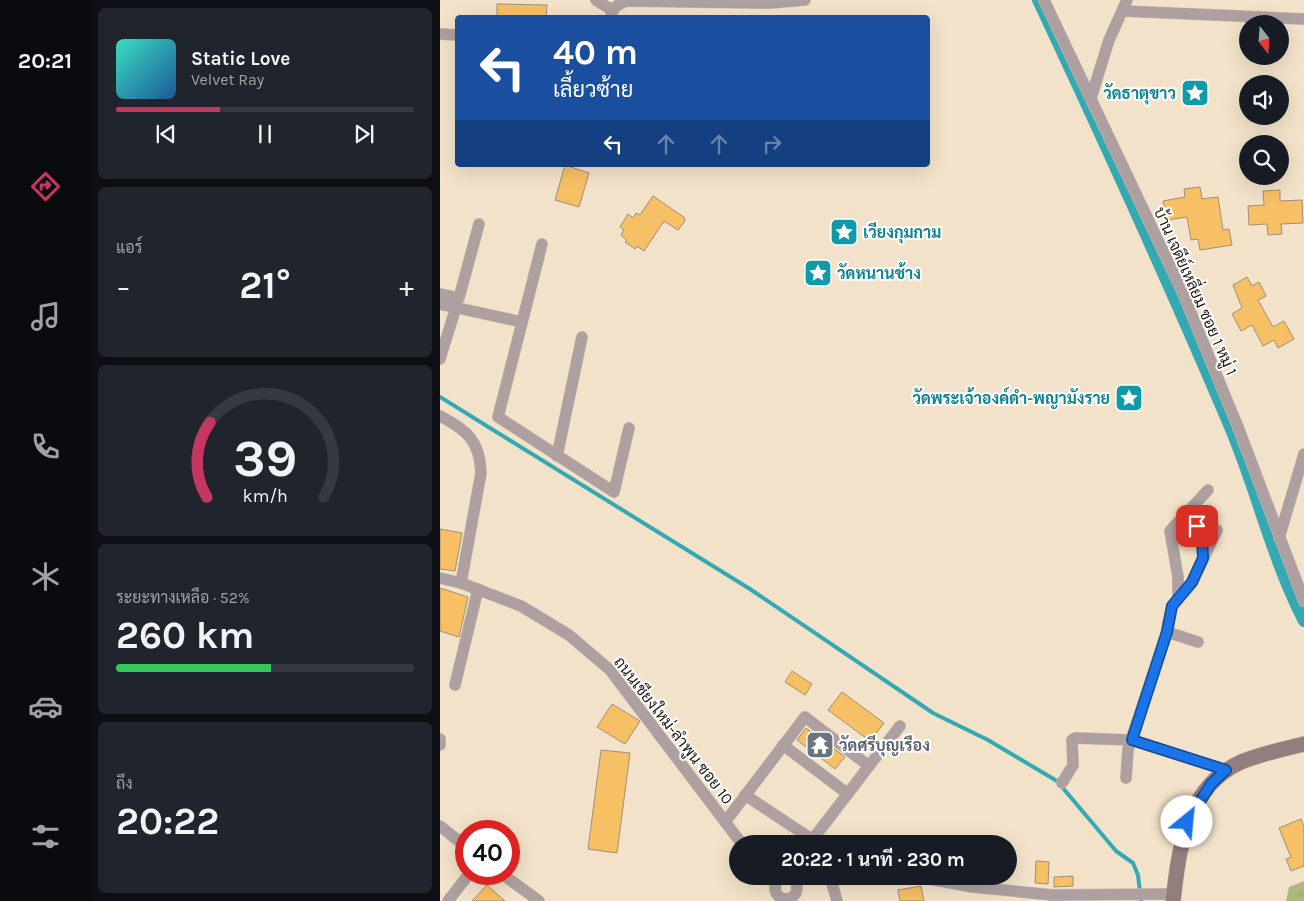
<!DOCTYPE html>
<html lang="th">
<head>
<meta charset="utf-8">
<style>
  :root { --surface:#171b24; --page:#20242c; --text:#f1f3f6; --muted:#9ea1a6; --line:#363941; --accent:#c53660 }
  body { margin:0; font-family:Karla,Sarabun,sans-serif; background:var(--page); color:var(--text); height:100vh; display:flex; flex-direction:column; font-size:19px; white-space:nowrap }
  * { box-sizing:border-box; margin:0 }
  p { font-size:16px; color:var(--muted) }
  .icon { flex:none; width:28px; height:28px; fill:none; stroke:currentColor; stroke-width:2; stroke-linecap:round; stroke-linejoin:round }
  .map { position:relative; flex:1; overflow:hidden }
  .panel { display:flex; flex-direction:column; gap:8px; padding:8px; background:#0d0f14; width:350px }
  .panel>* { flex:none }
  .banner { position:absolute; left:15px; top:15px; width:475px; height:152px; border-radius:5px; box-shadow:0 5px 20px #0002; background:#1a4fa0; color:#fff; overflow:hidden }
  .needle { width:32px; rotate:163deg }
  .controls { position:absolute; left:799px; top:15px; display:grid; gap:10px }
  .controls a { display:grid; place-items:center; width:50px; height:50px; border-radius:50%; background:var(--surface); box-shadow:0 5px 20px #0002; font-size:25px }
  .speed { position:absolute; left:15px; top:820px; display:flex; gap:10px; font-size:25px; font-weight:700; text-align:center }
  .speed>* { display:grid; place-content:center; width:65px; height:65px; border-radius:50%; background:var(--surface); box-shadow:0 5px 20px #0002; line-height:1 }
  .speed .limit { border:8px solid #d22; background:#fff; color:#111 }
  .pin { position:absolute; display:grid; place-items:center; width:42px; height:42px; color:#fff; margin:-21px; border-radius:10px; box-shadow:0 2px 8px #0006 }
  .me { position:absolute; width:55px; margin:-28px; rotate:28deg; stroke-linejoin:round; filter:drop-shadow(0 0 4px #0008) }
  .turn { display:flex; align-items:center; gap:18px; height:105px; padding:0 15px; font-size:22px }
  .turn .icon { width:65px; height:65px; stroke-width:2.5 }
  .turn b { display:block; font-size:35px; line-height:42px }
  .lanes { display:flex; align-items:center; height:48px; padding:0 15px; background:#0003; justify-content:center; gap:25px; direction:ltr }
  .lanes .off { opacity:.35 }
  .big { font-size:38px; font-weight:700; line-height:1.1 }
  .panel .tile { flex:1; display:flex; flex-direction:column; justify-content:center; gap:8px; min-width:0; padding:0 18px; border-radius:8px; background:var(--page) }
  .panel .dial { align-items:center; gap:0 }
  .dial svg { height:130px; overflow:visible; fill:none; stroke:var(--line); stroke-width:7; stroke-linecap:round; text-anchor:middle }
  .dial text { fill:var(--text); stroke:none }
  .song { display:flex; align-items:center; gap:15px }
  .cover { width:60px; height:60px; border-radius:8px; background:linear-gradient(135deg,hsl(170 70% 55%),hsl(210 70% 35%)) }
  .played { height:5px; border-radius:2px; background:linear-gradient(90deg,var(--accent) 35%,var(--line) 35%) }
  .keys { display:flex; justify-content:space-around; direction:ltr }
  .heat { display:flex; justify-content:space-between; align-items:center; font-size:28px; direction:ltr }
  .charge { height:8px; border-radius:4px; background:linear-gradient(90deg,#34c759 52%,var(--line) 0) }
  .trip { position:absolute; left:289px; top:835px; width:288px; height:50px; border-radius:25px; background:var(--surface); box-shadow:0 5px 20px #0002; font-weight:700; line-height:50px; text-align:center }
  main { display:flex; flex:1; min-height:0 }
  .dock { display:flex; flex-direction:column; width:90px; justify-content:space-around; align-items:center; background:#090b0e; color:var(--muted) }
  .dock .icon { width:35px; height:35px }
  .dock .on { color:var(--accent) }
  .dock b { font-size:22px; color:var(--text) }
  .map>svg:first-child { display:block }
</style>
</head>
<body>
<main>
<nav class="dock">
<b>20:21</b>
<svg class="icon on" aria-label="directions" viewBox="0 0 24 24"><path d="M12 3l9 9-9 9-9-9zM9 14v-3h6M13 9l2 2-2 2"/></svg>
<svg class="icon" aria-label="music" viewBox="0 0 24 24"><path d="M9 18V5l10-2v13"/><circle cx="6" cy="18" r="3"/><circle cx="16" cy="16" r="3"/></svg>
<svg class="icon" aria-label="phone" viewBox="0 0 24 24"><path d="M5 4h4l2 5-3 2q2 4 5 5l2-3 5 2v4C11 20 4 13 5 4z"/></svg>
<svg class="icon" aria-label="climate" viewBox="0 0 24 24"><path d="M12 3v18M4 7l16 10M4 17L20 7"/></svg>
<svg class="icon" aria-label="car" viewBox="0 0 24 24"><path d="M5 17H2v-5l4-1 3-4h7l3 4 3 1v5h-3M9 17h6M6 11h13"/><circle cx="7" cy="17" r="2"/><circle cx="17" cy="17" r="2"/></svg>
<svg class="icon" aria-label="filters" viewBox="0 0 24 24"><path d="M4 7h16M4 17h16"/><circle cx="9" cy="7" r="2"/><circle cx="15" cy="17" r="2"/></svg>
</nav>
<section class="panel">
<div class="tile">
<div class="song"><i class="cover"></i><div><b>Static Love</b><p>Velvet Ray</p></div></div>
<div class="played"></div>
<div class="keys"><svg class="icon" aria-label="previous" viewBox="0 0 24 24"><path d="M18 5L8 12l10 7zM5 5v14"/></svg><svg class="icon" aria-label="pause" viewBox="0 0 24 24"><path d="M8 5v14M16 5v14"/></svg><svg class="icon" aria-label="next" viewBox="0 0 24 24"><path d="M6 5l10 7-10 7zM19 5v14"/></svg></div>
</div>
<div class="tile"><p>แอร์</p>
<div class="heat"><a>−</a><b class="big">21°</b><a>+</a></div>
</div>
<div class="tile dial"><svg viewBox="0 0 100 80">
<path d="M14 69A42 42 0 1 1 86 69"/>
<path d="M14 69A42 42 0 0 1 16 23" stroke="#c53660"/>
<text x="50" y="56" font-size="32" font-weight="700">39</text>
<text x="50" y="72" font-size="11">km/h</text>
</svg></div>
<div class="tile"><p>ระยะทางเหลือ · 52%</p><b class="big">260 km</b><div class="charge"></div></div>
<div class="tile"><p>ถึง</p><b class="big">20:22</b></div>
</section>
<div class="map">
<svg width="864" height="901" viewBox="0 0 864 901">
  <defs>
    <pattern id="grass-tufts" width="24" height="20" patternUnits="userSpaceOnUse" patternTransform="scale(1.25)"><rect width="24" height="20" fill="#aeb982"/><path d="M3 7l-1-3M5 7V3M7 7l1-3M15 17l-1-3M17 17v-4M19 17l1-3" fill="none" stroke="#959e6f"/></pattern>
  </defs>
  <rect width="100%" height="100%" fill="#f2e2c9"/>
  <polygon fill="url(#grass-tufts)" points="864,881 864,901 846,901 849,887"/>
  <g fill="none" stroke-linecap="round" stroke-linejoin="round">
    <polyline stroke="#35a9b3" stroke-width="4" points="0,397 310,589 493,713 548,740 617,781 676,851 693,863 698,875 701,901"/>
    <path stroke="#35a9b3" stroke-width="12" d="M598,0C664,141 729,283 790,427C817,491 832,559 864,621"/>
  </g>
  <g fill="#f8c065" stroke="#9f8f78">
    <polygon points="57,4 107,5 106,18 57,18"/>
    <polygon points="125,165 149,173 139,207 115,200"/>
    <polygon points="760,187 762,199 778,197 783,230 789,229 792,245 760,250 758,239 751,240 747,217 727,220 723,201 745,197 744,189"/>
    <polygon points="840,190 840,201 862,200 863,223 841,224 842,234 828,235 827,224 809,225 808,206 824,205 823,191"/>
    <polygon points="213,196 245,218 244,222 238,230 224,221 204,251 197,246 195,249 185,242 187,240 181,235 184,230 180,227 188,214 193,218 196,213 200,215"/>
    <polygon points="807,277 812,286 819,282 826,296 818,300 833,327 844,321 854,339 838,348 834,340 823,346 812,325 801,331 792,314 802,308 793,285"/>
    <polygon points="0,529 22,533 15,571 0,569"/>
    <polygon points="0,588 28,597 19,637 0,631"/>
    <polygon points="352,671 372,684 365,695 345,682"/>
    <polygon points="402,692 444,723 430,741 388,710"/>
    <polygon points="172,704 200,721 185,744 157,727"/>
    <polygon points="366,728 405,757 395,769 357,740"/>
    <polygon points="161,750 190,753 177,853 148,849"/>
    <polygon points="861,819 864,826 864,866 851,871 846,859 851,857 839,828"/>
    <polygon points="596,861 609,862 608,884 595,883"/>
    <polygon points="633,876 633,886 614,887 614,877"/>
    <polygon points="47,885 65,901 32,901"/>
    <polygon points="481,886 484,901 460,901 458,890"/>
  </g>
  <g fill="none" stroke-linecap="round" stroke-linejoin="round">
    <defs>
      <g id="street">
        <polyline points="156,0 172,10"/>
        <polyline points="604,0 742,291 798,427 864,601"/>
        <polyline points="683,11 864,19"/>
        <path d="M170,18C173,8 177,4 187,1L330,3L365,0"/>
        <polyline points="0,34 18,35"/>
        <polyline points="651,98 669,40 687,0"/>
        <polyline points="102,244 58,417 174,492 189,428"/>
        <polyline points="0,294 19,298 39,224"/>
        <polyline points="0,304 82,322"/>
        <polyline points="0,359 16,307"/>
        <path d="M0,416C27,430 40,441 41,473L21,583"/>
        <polyline points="117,456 142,337"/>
        <polyline points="735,527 746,522 757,526 762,539 763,556"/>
        <polyline points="839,538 864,454"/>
        <polyline points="0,578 21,583 81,606 129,635 170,670 302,844"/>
        <polyline points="738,596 738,577 730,531 768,490"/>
        <polyline points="727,632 758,642"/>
        <polyline points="15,685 38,589"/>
        <polyline points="0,745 0,739"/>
        <polyline points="343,745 408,794"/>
        <polyline points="429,766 460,726"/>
        <polyline points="686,778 688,749 725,638 732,606 752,583 777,530"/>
        <polyline points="622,783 633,765 632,740 635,738 692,740 786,770"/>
        <polyline points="305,795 379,844"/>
        <polyline points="285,822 365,717 429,766 373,839"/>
        <polyline points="0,826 26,847"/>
        <polyline points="535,844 535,841"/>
        <polyline points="62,874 99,901"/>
        <polyline points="390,876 397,901"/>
        <polyline points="473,876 533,887 612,895 734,894"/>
        <circle cx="346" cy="888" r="11"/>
        <polyline points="354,881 370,876"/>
        <polyline points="8,901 29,874"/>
      </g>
      <path id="secondary" d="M733,901C739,849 746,787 801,762C821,754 843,749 864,744"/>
    </defs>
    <use href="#street" stroke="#ccbea8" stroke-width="12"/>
    <use href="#secondary" stroke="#ccbea8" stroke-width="16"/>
    <use href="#street" stroke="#aea0a0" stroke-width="11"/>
    <use href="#secondary" stroke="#937e7f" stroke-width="15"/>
  </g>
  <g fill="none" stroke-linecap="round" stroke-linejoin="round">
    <defs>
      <polyline id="route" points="747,822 771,784 786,770 692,740 727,632 732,606 752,582 763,558 762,539 757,526"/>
    </defs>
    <use href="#route" stroke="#114b97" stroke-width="12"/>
    <use href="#route" stroke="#1a73e8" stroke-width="9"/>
  </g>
  <defs>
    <symbol id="sight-square" viewBox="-11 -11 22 22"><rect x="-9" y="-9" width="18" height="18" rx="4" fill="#0f9aa8" stroke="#fff"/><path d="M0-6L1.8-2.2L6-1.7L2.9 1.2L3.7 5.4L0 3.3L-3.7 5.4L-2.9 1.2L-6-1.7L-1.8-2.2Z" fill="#fff"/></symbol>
    <symbol id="temple-square" viewBox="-11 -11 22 22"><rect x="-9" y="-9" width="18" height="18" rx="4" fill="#6b7280" stroke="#fff"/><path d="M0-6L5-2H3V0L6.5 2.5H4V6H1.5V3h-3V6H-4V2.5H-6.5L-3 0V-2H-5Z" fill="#fff"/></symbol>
  </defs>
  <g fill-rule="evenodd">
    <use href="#sight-square" x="739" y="77" width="32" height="32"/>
    <use href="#sight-square" x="388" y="216" width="32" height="32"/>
    <use href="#sight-square" x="362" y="257" width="32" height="32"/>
    <use href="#sight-square" x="673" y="382" width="32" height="32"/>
    <use href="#temple-square" x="364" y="729" width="32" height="32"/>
  </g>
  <g text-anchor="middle" stroke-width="4" stroke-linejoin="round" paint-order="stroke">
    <g font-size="16" font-weight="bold" fill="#0d838f" stroke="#fff" text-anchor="end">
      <text x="736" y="99">วัดธาตุขาว</text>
      <text x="423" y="238" text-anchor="start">เวียงกุมกาม</text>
      <text x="397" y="279" text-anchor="start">วัดหนานช้าง</text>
      <text x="670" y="404">วัดพระเจ้าองค์ดำ-พญามังราย</text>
    </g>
    <g font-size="16" fill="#211b12" stroke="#fff">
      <text transform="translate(756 291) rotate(66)" y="6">บ้าน เจดีย์เหลี่ยม ซอย 1 หมู่ 1</text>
      <text transform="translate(234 730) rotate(52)" y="6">ถนนเชียงใหม่-ลำพูน ซอย 10</text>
    </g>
    <g font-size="16" font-weight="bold" fill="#5b616d" stroke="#fff" text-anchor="start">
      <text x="399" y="751">วัดศรีบุญเรือง</text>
    </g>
  </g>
</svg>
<div class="controls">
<a><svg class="needle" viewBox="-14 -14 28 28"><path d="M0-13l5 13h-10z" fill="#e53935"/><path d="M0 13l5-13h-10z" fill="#9ea1a6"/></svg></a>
<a><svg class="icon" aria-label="sound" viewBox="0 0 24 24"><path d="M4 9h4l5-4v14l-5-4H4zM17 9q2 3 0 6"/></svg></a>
<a><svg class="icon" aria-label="search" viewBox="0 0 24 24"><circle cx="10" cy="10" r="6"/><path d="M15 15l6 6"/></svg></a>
</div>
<div class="speed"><div class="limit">40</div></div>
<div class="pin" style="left:757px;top:526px;background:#d93025"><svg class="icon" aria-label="arrive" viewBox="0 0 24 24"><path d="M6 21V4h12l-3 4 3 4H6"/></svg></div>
<svg class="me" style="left:747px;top:822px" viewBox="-20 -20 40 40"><circle r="19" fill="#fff"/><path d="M0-13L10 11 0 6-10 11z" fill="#1a73e8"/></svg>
<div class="trip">20:22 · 1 นาที · 230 m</div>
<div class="banner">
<div class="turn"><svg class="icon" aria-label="left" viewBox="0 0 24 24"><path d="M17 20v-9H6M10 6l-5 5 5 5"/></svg><div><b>40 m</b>เลี้ยวซ้าย</div></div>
<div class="lanes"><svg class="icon" aria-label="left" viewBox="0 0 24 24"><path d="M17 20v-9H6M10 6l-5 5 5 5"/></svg><svg class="icon off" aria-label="ahead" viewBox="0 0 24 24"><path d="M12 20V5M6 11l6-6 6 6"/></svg><svg class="icon off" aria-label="ahead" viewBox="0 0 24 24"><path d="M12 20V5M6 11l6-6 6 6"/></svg><svg class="icon off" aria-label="right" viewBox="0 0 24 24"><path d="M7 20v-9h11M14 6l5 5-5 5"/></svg></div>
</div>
</div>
</main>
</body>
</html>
